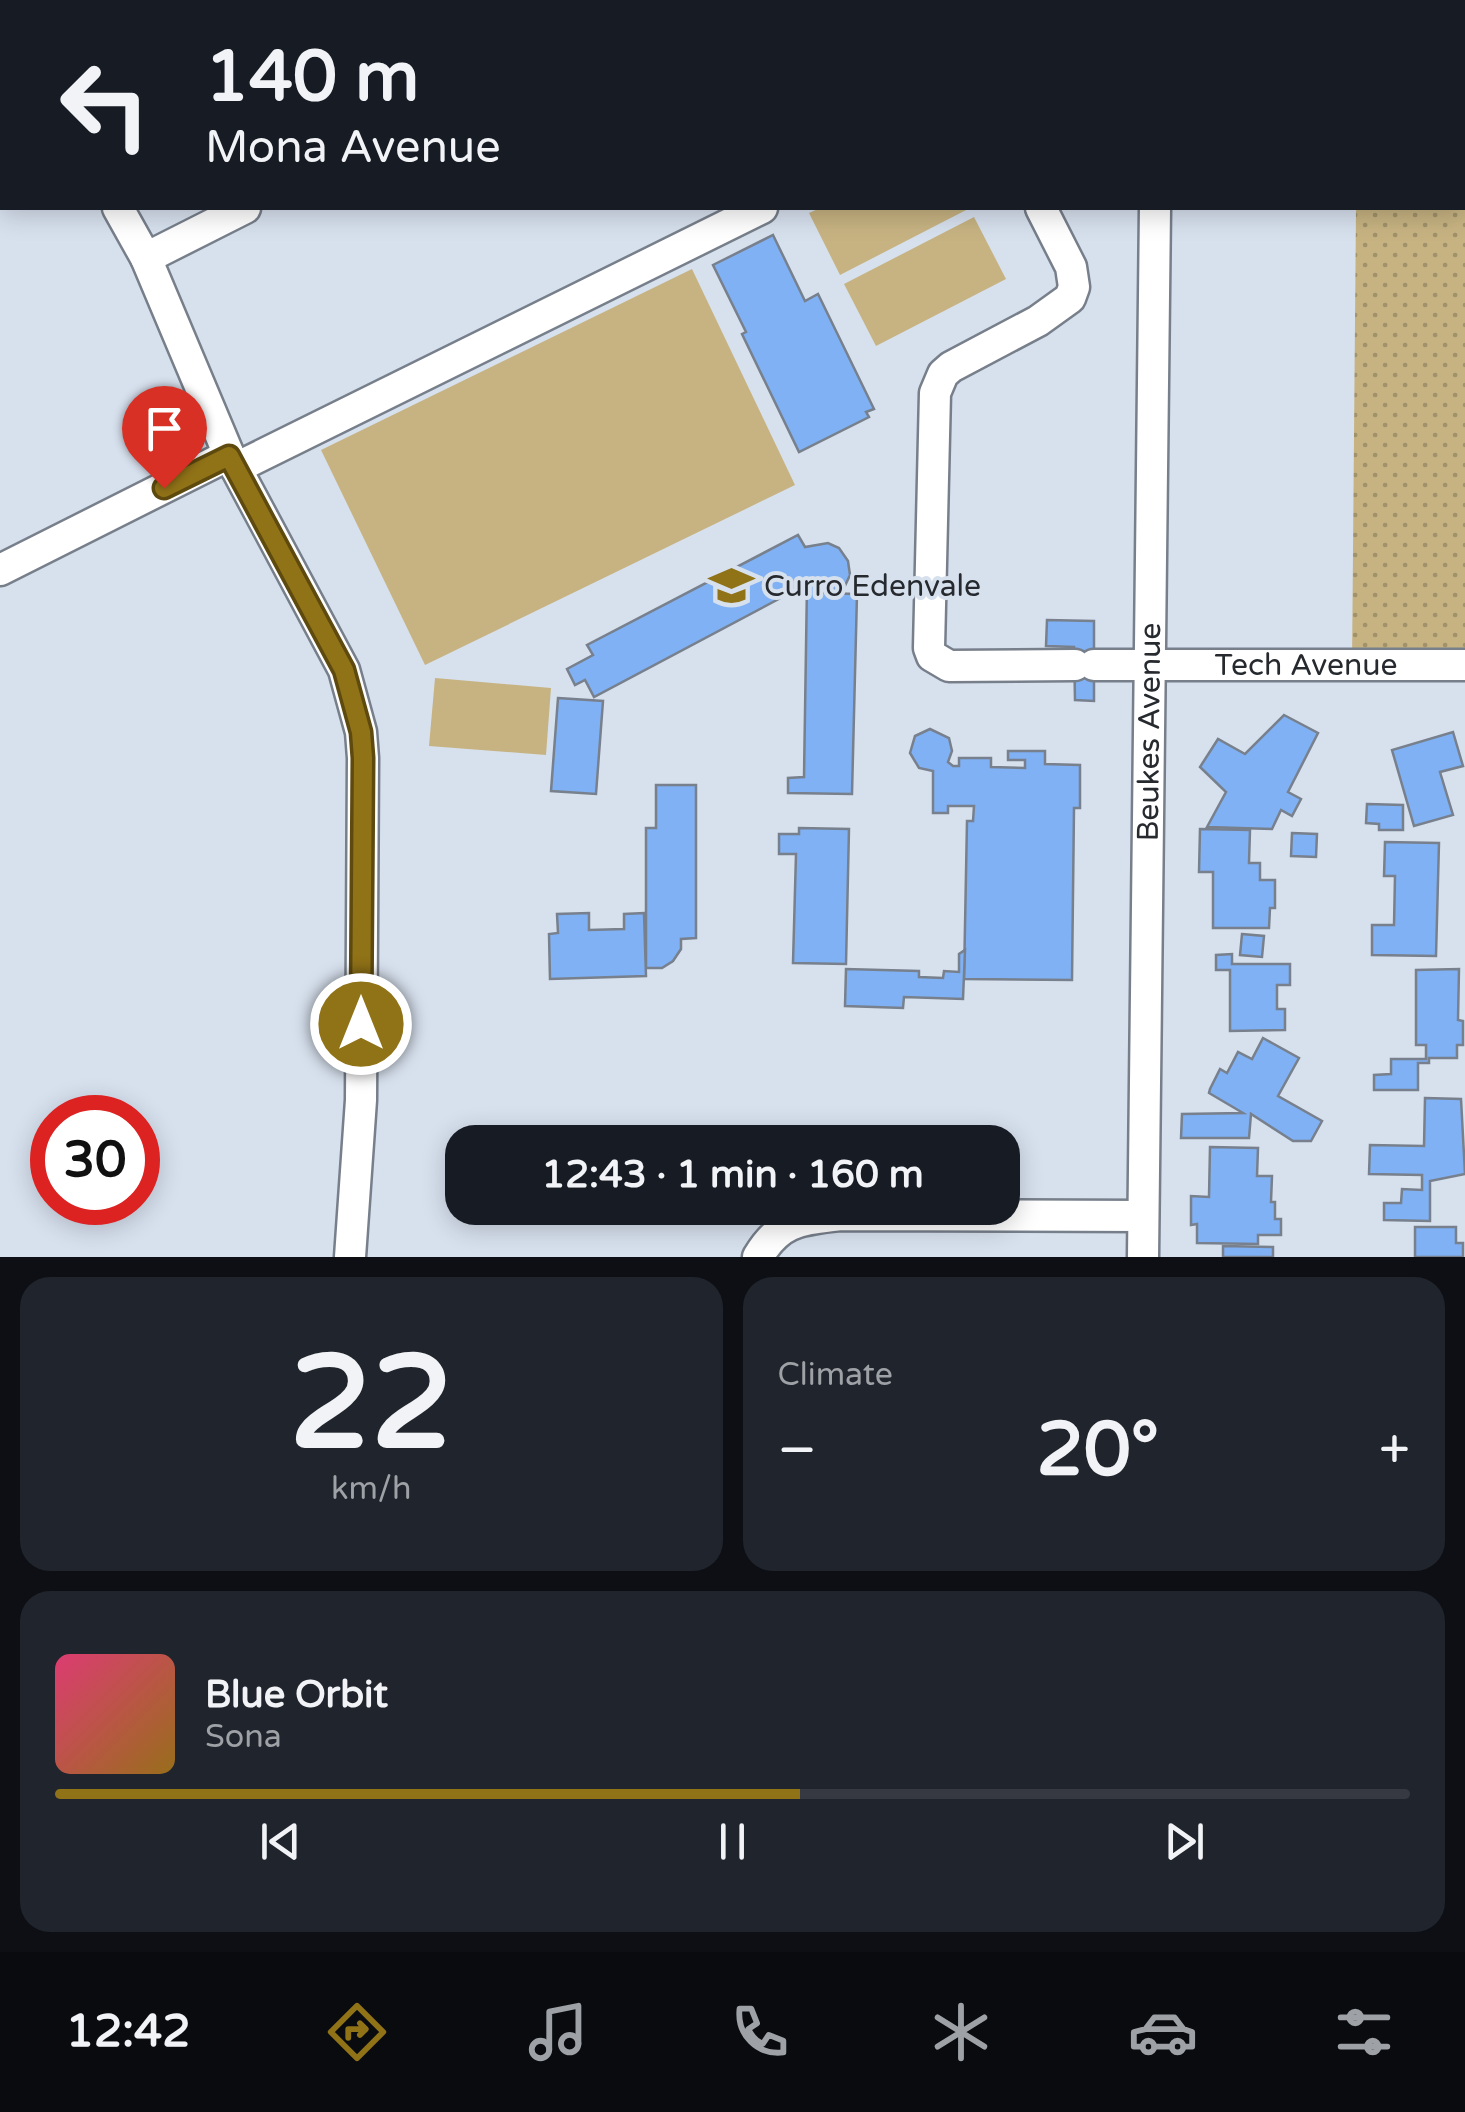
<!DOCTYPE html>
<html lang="en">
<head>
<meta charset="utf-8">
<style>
  :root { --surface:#171b24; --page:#20242c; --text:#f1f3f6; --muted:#9ea1a6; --line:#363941; --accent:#907217 }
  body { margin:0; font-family:"Varela Round",sans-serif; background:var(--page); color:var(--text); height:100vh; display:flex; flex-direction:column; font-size:38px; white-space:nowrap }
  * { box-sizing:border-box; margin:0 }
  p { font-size:32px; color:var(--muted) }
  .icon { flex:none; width:55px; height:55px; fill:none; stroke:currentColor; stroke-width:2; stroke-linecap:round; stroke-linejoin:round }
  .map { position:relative; height:1257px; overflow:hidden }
  .panel { display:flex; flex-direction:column; gap:20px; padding:20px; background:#0d0f14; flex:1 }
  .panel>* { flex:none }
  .guide { position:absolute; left:0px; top:0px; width:1465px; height:210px; box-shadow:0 5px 25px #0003; background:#171b24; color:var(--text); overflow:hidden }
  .speed { position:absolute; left:30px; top:1095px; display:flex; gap:20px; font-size:50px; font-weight:700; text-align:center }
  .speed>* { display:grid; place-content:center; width:130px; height:130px; border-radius:50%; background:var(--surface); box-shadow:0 5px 25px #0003; line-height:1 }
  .speed .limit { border:15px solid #d22; background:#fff; color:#111 }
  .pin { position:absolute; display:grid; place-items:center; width:85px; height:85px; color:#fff; margin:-102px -42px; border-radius:50% 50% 50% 0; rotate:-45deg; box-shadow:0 0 10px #0007 }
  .pin .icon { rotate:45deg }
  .me { position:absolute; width:110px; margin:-55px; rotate:0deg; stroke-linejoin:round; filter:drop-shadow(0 0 8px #0008) }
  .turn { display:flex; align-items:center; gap:35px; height:210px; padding:0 40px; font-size:45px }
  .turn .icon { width:130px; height:130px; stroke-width:2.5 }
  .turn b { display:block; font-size:70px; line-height:85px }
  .big { font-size:75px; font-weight:800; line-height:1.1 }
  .panel .tile { flex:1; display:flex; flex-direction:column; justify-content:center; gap:15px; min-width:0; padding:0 35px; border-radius:30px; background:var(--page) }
  .panel .dial { align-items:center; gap:0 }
  .dial b { font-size:130px; line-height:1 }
  .song { display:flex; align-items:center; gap:30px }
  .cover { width:120px; height:120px; border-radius:15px; background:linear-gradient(135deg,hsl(340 70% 55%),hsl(40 70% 35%)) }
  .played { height:10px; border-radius:5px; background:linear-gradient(90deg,var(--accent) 55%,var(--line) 55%) }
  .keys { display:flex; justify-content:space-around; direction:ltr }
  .heat { display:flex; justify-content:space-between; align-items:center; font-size:55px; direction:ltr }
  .panel .tiles { flex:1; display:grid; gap:20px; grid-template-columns:1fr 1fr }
  .tile:last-child { grid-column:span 2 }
  .trip { position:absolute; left:445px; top:1125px; width:575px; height:100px; border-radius:30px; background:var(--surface); box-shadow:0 5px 25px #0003; font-weight:800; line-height:100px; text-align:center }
  .dock { display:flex; height:160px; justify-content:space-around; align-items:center; background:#090b0e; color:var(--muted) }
  .dock .icon { width:70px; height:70px }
  .dock .selected { color:var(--accent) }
  .dock b { font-size:45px; color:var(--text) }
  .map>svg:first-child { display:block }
</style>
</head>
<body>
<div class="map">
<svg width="1465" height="1257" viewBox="0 0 1465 1257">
  <defs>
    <pattern id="park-dots" width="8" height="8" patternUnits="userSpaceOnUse" patternTransform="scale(2.5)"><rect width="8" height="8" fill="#c7b382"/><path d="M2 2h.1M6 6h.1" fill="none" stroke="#a1926b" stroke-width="1.8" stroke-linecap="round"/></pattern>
  </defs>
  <rect width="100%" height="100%" fill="#d7e1ee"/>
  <g fill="#c7b382">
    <polygon points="820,208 970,208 840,275 809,213"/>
    <polygon points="974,217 1006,279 876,346 844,284"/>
    <polygon points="692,269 795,485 425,665 321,450"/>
    <polygon points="435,678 551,688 546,755 429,746"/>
  </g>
  <polygon fill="url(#park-dots)" points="1358,0 1465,0 1465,665 1352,664 1356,208 1462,208 1462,2"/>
  <g fill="#7fb1f4" stroke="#77808c" stroke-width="2.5">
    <polygon points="773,235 805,301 818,294 874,409 866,412 869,417 799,452 742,334 746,332 713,265"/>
    <polygon points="798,535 805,547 828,543 839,548 848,561 850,575 843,590 819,590 819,593 857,594 852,794 788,793 788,778 804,777 807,584 594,697 585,680 575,685 567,669 593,655 587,645"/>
    <polygon points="1047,620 1094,621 1094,701 1075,700 1074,647 1046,646"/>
    <polygon points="558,698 603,701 596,794 551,791"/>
    <polygon points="1284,715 1318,733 1288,792 1301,799 1292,816 1281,810 1272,829 1207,827 1226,792 1200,767 1218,739 1245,754"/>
    <polygon points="930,729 949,738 952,751 948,762 953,766 959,766 959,758 991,758 991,767 1025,768 1025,760 1008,760 1008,751 1045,751 1045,764 1080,765 1080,808 1074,808 1072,980 964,979 967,821 973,821 974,806 948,806 948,813 933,813 933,771 919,768 910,753 915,736"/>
    <polygon points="1453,732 1463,766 1440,772 1453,815 1414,826 1392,750"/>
    <polygon points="656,785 696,785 696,938 681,939 681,949 673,961 662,968 646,968 646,828 656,828"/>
    <polygon points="1367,804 1403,805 1403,830 1379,830 1379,824 1366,823"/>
    <polygon points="799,828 849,829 846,964 793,963 796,854 779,854 779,834 799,834"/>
    <polygon points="1200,829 1250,830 1249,863 1260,863 1260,880 1275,880 1275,908 1270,908 1269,928 1213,928 1213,872 1199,872"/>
    <polygon points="1292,833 1317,834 1316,857 1291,856"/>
    <polygon points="1385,842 1439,843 1436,956 1372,955 1372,925 1394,925 1395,876 1384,876"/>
    <polygon points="589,913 589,930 624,929 624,914 644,913 646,976 550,979 549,934 558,933 557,914"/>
    <polygon points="1242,934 1264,936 1262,957 1240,955"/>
    <polygon points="965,950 963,999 904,997 903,1008 845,1006 846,969 919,971 919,977 943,978 944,971 959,972 959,954"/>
    <polygon points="1232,954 1232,964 1290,964 1290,985 1277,985 1277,1009 1285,1009 1285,1030 1230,1031 1230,970 1216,970 1216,955"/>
    <polygon points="1459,969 1458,1020 1463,1021 1463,1045 1457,1045 1457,1058 1429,1058 1429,1063 1418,1063 1418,1090 1374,1090 1374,1075 1391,1074 1391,1059 1426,1059 1426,1045 1416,1045 1416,970"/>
    <polygon points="1263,1038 1299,1058 1278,1096 1322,1121 1311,1141 1293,1141 1251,1114 1249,1138 1181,1138 1182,1114 1243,1113 1209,1093 1210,1089 1220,1069 1227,1073 1238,1052 1252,1059"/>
    <polygon points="1425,1098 1461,1099 1465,1174 1430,1181 1430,1221 1384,1220 1384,1203 1401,1203 1402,1189 1422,1190 1422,1175 1369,1174 1370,1145 1424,1146"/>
    <polygon points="1210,1147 1258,1148 1257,1176 1272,1176 1271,1202 1275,1202 1275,1219 1281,1219 1281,1235 1258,1235 1258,1244 1197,1243 1197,1224 1191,1225 1191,1196 1209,1197"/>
    <polygon points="1415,1227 1456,1227 1456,1243 1463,1243 1463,1257 1415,1257"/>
    <polygon points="1223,1246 1273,1247 1273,1257 1223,1257"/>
  </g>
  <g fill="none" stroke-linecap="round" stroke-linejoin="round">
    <defs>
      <g id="minor">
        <polyline points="443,0 444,2"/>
        <polyline points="662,2 668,0"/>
        <polyline points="1157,2 1157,0"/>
        <polyline points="118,208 146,258 229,455 344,670 361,732 363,758 361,1100 350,1257"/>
        <polyline points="1041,208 1071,267 1074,287 1070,298 1038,321 951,367 943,374 935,393 929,648 932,656 949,666 1075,665"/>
        <polyline points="146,258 245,208"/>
        <polyline points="236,468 762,208"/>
        <polyline points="0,570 229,455"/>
        <path id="s1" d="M1094,665H1465"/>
        <path d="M758,1257C780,1220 801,1220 840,1215L1143,1216"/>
        <path id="s2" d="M1143,1257L1155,208"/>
      </g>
    </defs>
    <use href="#minor" stroke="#777f8b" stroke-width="35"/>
    <use href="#minor" stroke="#fff" stroke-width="30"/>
  </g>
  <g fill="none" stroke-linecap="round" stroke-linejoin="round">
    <defs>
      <polyline id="route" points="164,488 229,456 344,670 361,732 363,758 361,1024"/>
    </defs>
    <use href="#route" stroke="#5e4a0f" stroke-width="25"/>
    <use href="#route" stroke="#907217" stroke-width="18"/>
  </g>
  <defs>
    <symbol id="school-bare" viewBox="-9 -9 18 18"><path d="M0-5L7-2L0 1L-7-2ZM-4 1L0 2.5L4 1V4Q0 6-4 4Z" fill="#907217" stroke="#d7e1ee" stroke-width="2.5" paint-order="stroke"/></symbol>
  </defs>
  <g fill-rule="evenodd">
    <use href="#school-bare" x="700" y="554" width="63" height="63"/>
  </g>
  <g text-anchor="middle" stroke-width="8" stroke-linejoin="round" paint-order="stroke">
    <g font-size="30" fill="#262a2f" stroke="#d7e1ee" text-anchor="start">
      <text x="764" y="596">Curro Edenvale</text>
    </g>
    <g font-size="30" fill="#262a2f" stroke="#d7e1ee">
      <text dy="10" stroke="none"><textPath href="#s1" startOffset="212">Tech Avenue</textPath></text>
      <text dy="10" stroke="none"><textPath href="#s2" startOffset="525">Beukes Avenue</textPath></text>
    </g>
  </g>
</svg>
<div class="speed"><div class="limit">30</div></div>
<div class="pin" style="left:164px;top:488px;background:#d93025"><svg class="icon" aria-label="arrive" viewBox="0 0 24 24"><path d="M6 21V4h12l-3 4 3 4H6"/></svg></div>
<svg class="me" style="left:361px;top:1024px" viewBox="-20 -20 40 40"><circle r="17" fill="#907217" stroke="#fff" stroke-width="3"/><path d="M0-11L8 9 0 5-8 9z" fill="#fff"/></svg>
<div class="trip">12:43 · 1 min · 160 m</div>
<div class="guide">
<div class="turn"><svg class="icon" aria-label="left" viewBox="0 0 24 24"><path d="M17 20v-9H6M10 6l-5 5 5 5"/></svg><div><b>140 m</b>Mona Avenue</div></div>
</div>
</div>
<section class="panel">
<div class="tiles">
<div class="tile dial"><b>22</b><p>km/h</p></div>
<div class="tile"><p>Climate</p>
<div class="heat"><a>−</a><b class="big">20°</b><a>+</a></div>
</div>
<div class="tile">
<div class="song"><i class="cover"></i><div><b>Blue Orbit</b><p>Sona</p></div></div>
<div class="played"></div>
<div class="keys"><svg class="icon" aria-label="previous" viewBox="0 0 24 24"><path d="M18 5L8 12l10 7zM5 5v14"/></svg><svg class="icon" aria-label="pause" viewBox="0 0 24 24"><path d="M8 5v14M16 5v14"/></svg><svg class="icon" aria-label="next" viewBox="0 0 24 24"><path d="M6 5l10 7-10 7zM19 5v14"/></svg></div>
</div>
</div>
</section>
<nav class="dock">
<b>12:42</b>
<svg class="icon selected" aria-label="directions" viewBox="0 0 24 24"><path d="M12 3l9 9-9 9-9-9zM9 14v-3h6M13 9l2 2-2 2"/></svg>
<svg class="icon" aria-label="music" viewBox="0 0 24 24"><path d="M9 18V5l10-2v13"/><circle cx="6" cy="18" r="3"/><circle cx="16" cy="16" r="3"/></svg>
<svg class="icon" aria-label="phone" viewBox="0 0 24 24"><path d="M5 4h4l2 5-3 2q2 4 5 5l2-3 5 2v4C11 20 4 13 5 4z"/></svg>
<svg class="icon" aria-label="climate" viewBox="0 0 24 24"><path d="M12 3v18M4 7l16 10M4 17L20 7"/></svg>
<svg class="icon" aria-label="car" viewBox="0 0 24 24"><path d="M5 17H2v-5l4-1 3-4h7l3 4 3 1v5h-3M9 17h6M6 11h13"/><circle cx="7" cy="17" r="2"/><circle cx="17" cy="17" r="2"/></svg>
<svg class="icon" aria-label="filters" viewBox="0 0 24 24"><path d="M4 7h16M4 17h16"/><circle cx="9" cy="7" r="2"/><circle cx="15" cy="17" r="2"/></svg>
</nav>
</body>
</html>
